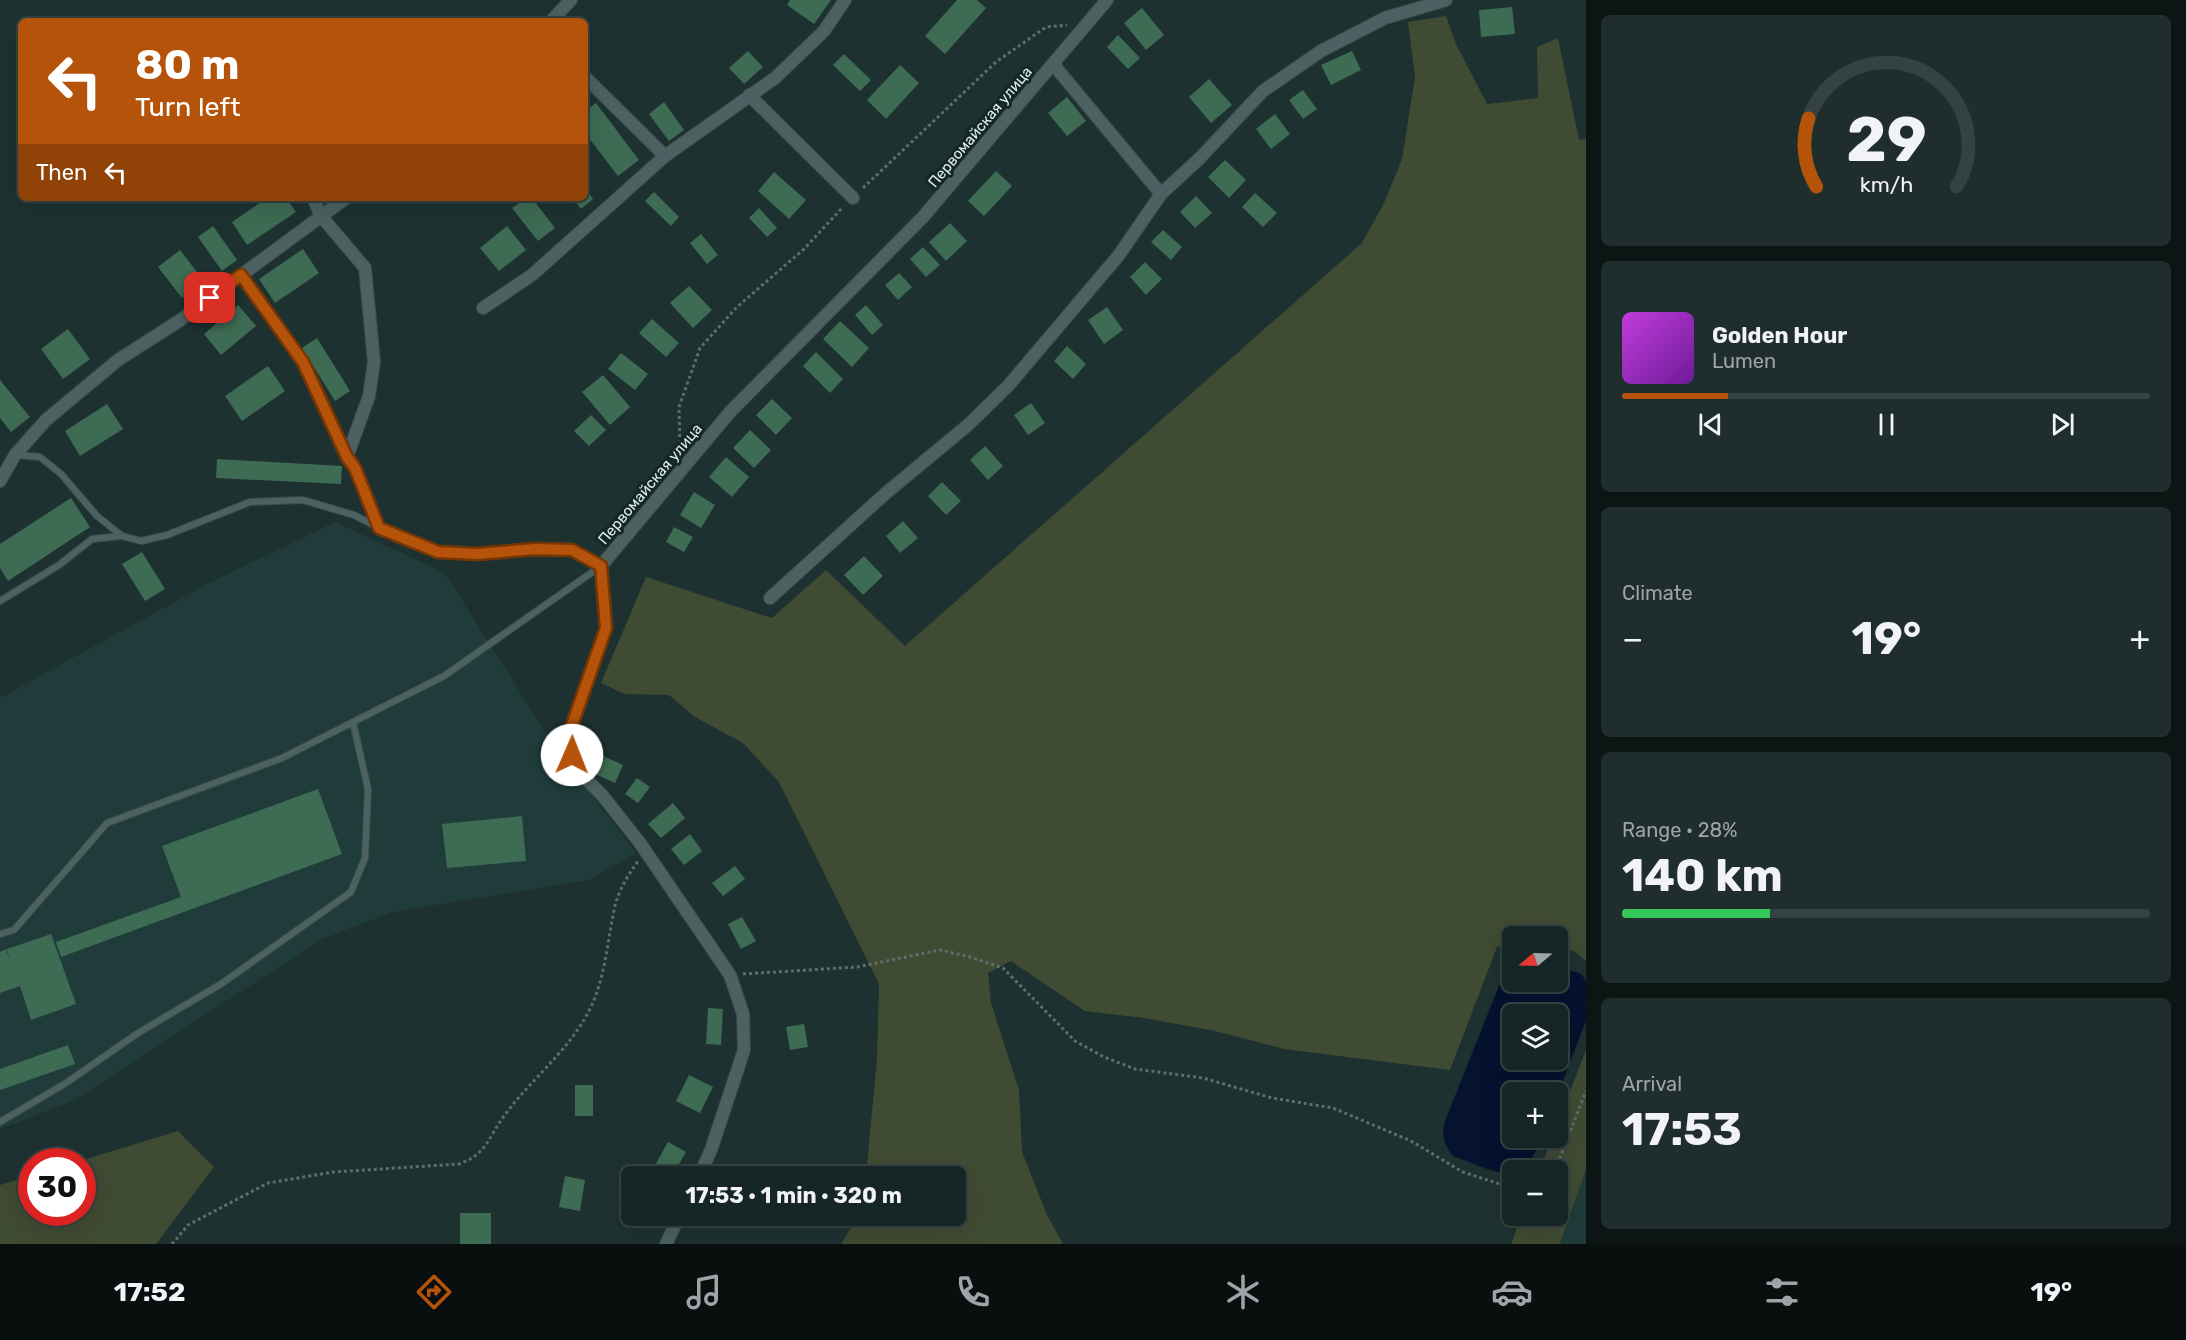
<!DOCTYPE html>
<html lang="en">
<head>
<meta charset="utf-8">
<style>
  :root { --surface:#162525; --page:#1f2d2d; --text:#f1f3f6; --muted:#9ea5a7; --line:#354242; --accent:#b45309 }
  body { margin:0; font-family:Rubik,sans-serif; background:var(--page); color:var(--text); height:100vh; display:flex; flex-direction:column; font-size:22px; white-space:nowrap }
  * { box-sizing:border-box; margin:0 }
  p { font-size:20px; color:var(--muted) }
  .icon { flex:none; width:33px; height:33px; fill:none; stroke:currentColor; stroke-width:2; stroke-linecap:round; stroke-linejoin:round }
  .map { position:relative; flex:1; overflow:hidden }
  .sheet { display:flex; flex-direction:column; gap:15px; padding:15px; background:#0c1414; width:600px }
  .sheet>* { flex:none }
  .hud { position:absolute; left:18px; top:18px; width:570px; height:183px; border-radius:9px; box-shadow:0 6px 24px #0002,0 0 0 2px var(--line); background:#b45309; color:#fff; overflow:hidden }
  .needle { width:39px; rotate:251deg }
  .controls { position:absolute; left:1502px; top:926px; display:grid; gap:12px }
  .controls a { display:grid; place-items:center; width:66px; height:66px; border-radius:9px; background:var(--surface); box-shadow:0 6px 24px #0002,0 0 0 2px var(--line); font-size:30px }
  .speed { position:absolute; left:18px; top:1148px; display:flex; gap:12px; font-size:30px; font-weight:700; text-align:center }
  .speed>* { display:grid; place-content:center; width:78px; height:78px; border-radius:50%; background:var(--surface); box-shadow:0 6px 24px #0002,0 0 0 2px var(--line); line-height:1 }
  .speed .limit { border:9px solid #d22; background:#fff; color:#111 }
  .pin { position:absolute; display:grid; place-items:center; width:51px; height:51px; color:#fff; margin:-26px; border-radius:12px; box-shadow:0 3px 9px #0006 }
  .me { position:absolute; width:66px; margin:-33px; rotate:1deg; stroke-linejoin:round; filter:drop-shadow(0 0 4px #0008) }
  .turn { display:flex; align-items:center; gap:21px; height:126px; padding:0 18px; font-size:27px }
  .turn .icon { width:78px; height:78px; stroke-width:2.5 }
  .turn b { display:block; font-size:42px; line-height:51px }
  .then { display:flex; align-items:center; height:57px; padding:0 18px; background:#0003; gap:12px; font-size:22px }
  .big { font-size:45px; font-weight:700; line-height:1.1 }
  .sheet .tile { flex:1; display:flex; flex-direction:column; justify-content:center; gap:9px; min-width:0; padding:0 21px; border-radius:9px; background:var(--page) }
  .sheet .dial { align-items:center; gap:0 }
  .dial svg { height:156px; overflow:visible; fill:none; stroke:var(--line); stroke-width:7; stroke-linecap:round; text-anchor:middle }
  .dial text { fill:var(--text); stroke:none }
  .song { display:flex; align-items:center; gap:18px }
  .cover { width:72px; height:72px; border-radius:9px; background:linear-gradient(135deg,hsl(290 70% 55%),hsl(280 70% 35%)) }
  .played { height:6px; border-radius:3px; background:linear-gradient(90deg,var(--accent) 20%,var(--line) 20%) }
  .keys { display:flex; justify-content:space-around; direction:ltr }
  .heat { display:flex; justify-content:space-between; align-items:center; font-size:33px; direction:ltr }
  .charge { height:9px; border-radius:4px; background:linear-gradient(90deg,#34c759 28%,var(--line) 0) }
  .trip { position:absolute; left:621px; top:1166px; width:345px; height:60px; border-radius:9px; background:var(--surface); box-shadow:0 6px 24px #0002,0 0 0 2px var(--line); font-weight:700; line-height:60px; text-align:center }
  .menu { display:flex; height:96px; justify-content:space-around; align-items:center; background:#090f0f; color:var(--muted) }
  .menu .icon { width:42px; height:42px }
  .menu .selected { color:var(--accent) }
  .menu b { font-size:27px; color:var(--text) }
  main { display:flex; flex:1; min-height:0 }
  .map>svg:first-child { display:block }
</style>
</head>
<body>
<main>
<div class="map">
<svg width="1586" height="1244" viewBox="0 0 1586 1244">
  <rect width="100%" height="100%" fill="#1e3131"/>
  <g fill="#1f3c3b">
    <polygon points="335,522 445,573 554,746 636,853 589,880 392,912 320,940 73,1101 0,1129 0,698 209,583"/>
    <polygon points="1586,1169 1586,1244 1560,1244"/>
  </g>
  <g fill="#404b33">
    <polygon points="1446,16 1456,44 1487,104 1538,98 1537,47 1558,38 1579,140 1586,139 1586,961 1574,951 1557,947 1557,936 1512,936 1512,942 1497,947 1450,1070 1284,1049 1215,1031 1144,1018 1085,1011 1011,961 988,973 991,1003 1019,1090 1022,1152 1047,1215 1063,1244 841,1244 859,1215 956,1215 956,1176 866,1176 877,1059 879,984 779,782 743,743 695,717 669,695 625,694 601,683 646,577 772,618 826,570 905,646 1362,243 1384,203 1402,159 1415,77 1408,22"/>
    <polygon points="1586,1050 1586,1169 1560,1244 1511,1244 1522,1215 1557,1215 1557,1170 1540,1170 1552,1137 1557,1137 1557,1125"/>
    <polygon points="178,1131 214,1167 156,1244 0,1244 0,1185 31,1176 32,1212 82,1212 82,1161 80,1161"/>
  </g>
  <path fill="#051230" fill-rule="evenodd" d="M1512,961V981H1557V966L1581,974L1586,981V1021L1557,1096V1092H1512V1137H1541C1535,1152 1531,1170 1512,1170V1173C1493,1174 1471,1162 1453,1156C1440,1138 1441,1131 1449,1111L1504,973ZM1512,1014H1557V1059H1512Z"/>
  <g fill="#3e6b54">
    <polygon points="790,0 831,0 814,24 787,5"/>
    <polygon points="957,0 977,0 986,8 945,54 925,36"/>
    <polygon points="1512,7 1515,34 1481,37 1479,10"/>
    <polygon points="1142,8 1164,35 1146,50 1124,23"/>
    <polygon points="1118,35 1140,58 1128,69 1107,47"/>
    <polygon points="748,51 763,67 744,84 729,68"/>
    <polygon points="1352,51 1361,70 1331,85 1321,65"/>
    <polygon points="844,54 871,80 860,91 833,65"/>
    <polygon points="900,65 919,83 886,119 867,100"/>
    <polygon points="1209,79 1232,105 1211,123 1189,97"/>
    <polygon points="1303,90 1317,109 1303,119 1289,100"/>
    <polygon points="1067,97 1086,121 1067,136 1048,113"/>
    <polygon points="664,102 684,130 669,141 649,114"/>
    <polygon points="596,103 639,160 618,176 585,133 585,111"/>
    <polygon points="1275,114 1290,134 1271,149 1256,129"/>
    <polygon points="1225,160 1246,180 1229,198 1208,177"/>
    <polygon points="996,171 1012,186 984,216 968,201"/>
    <polygon points="774,172 806,200 789,219 758,191"/>
    <polygon points="585,188 593,199 581,209 573,198 585,198"/>
    <polygon points="654,192 679,217 671,226 645,201"/>
    <polygon points="1255,193 1277,213 1263,227 1242,207"/>
    <polygon points="1196,196 1212,213 1195,228 1180,212"/>
    <polygon points="267,198 286,198 296,212 247,245 232,222"/>
    <polygon points="526,198 532,198 555,228 538,241 512,208"/>
    <polygon points="759,208 777,228 767,237 749,218"/>
    <polygon points="950,223 967,241 946,261 929,242"/>
    <polygon points="213,226 237,260 222,271 198,237"/>
    <polygon points="507,226 526,250 499,271 480,248"/>
    <polygon points="1163,230 1182,247 1171,260 1151,242"/>
    <polygon points="701,234 718,255 707,264 690,243"/>
    <polygon points="923,247 940,265 926,277 910,259"/>
    <polygon points="303,249 319,273 275,303 259,279"/>
    <polygon points="180,250 204,281 182,298 158,267"/>
    <polygon points="1145,262 1162,279 1146,295 1130,277"/>
    <polygon points="899,273 912,287 898,300 885,285"/>
    <polygon points="689,286 712,310 693,328 670,303"/>
    <polygon points="238,305 256,326 221,355 204,334"/>
    <polygon points="866,305 883,325 872,335 855,315"/>
    <polygon points="1107,307 1123,330 1104,344 1088,320"/>
    <polygon points="652,319 679,343 666,357 639,333"/>
    <polygon points="840,321 869,348 852,367 823,339"/>
    <polygon points="68,329 90,359 63,379 41,349"/>
    <polygon points="317,338 350,391 335,401 302,348"/>
    <polygon points="1067,346 1086,364 1073,379 1054,361"/>
    <polygon points="816,352 843,379 830,393 803,366"/>
    <polygon points="621,353 648,374 635,390 608,369"/>
    <polygon points="268,366 285,391 242,421 225,396"/>
    <polygon points="603,375 630,407 610,425 582,392"/>
    <polygon points="0,380 30,417 11,432 0,418"/>
    <polygon points="772,399 792,418 776,435 756,415"/>
    <polygon points="1031,403 1045,423 1028,435 1014,415"/>
    <polygon points="107,404 123,429 80,456 65,431"/>
    <polygon points="591,415 606,430 589,446 574,431"/>
    <polygon points="750,430 771,450 754,468 733,448"/>
    <polygon points="985,446 1003,466 988,480 970,460"/>
    <polygon points="726,457 749,477 732,497 709,477"/>
    <polygon points="217,459 342,466 341,484 216,478"/>
    <polygon points="942,482 961,501 946,515 928,496"/>
    <polygon points="694,492 715,505 701,528 680,515"/>
    <polygon points="71,498 90,527 8,581 0,568 0,544"/>
    <polygon points="903,521 918,538 900,553 886,536"/>
    <polygon points="674,527 693,537 684,552 666,542"/>
    <polygon points="142,552 165,589 145,601 122,564"/>
    <polygon points="864,556 883,576 863,595 844,575"/>
    <polygon points="603,756 623,765 615,783 595,774"/>
    <polygon points="637,778 650,787 638,803 625,794"/>
    <polygon points="318,789 342,854 61,957 56,942 181,897 162,846"/>
    <polygon points="673,803 685,818 661,838 648,824"/>
    <polygon points="522,816 526,861 447,868 442,824"/>
    <polygon points="690,834 702,851 684,865 671,849"/>
    <polygon points="735,866 745,879 723,896 712,883"/>
    <polygon points="742,917 756,941 741,949 728,924"/>
    <polygon points="51,934 76,1004 31,1020 20,986 0,993 0,952 6,949 10,961 7,949"/>
    <polygon points="708,1008 723,1009 721,1045 706,1044"/>
    <polygon points="804,1024 808,1047 790,1050 786,1027"/>
    <polygon points="68,1045 75,1064 0,1090 0,1069"/>
    <polygon points="689,1075 713,1087 700,1113 676,1101"/>
    <rect x="575" y="1085" width="18" height="31"/>
    <polygon points="668,1142 686,1152 672,1176 649,1176"/>
    <polygon points="565,1176 585,1180 580,1211 559,1207"/>
    <rect x="460" y="1213" width="31" height="31"/>
  </g>
  <g fill="none" stroke-linecap="round" stroke-linejoin="round">
    <defs>
      <g id="service">
        <polyline points="241,275 303,362 347,457"/>
        <polyline points="0,601 59,565 92,539 121,536"/>
        <polyline points="0,934 14,930 107,823 282,758 444,676 601,566 572,550 535,549 477,554 438,552 379,528 354,515 303,500 250,502 167,535 141,541 122,536 97,516 61,474 40,457 16,455"/>
        <polyline points="0,1122 66,1083 138,1033 221,984 351,892 365,858 368,789 353,722"/>
      </g>
      <g id="minor">
        <polyline points="551,21 571,0"/>
        <polyline points="1053,64 1161,194"/>
        <polyline points="585,77 665,156"/>
        <polyline points="749,95 853,198"/>
        <polyline points="313,198 321,216 365,268 374,362 369,396 347,457 355,468 379,528"/>
        <polyline points="483,308 532,275 665,156 775,78 824,31 845,0"/>
        <polyline points="0,481 15,455 46,420 118,360 179,321 346,198"/>
        <polyline points="770,598 886,493 968,425 1008,386 1119,255 1161,194 1200,158 1263,91 1321,51 1385,18 1446,0"/>
        <polyline points="699,1176 711,1150 744,1050 743,1014 730,975 640,843 602,795 584,777 572,755 570,731 606,628 601,566 730,412 923,217 1107,0"/>
        <polyline points="666,1244 680,1215"/>
      </g>
    </defs>
    <use href="#service" stroke="#3b4c4c" stroke-width="8"/>
    <use href="#minor" stroke="#3b4c4c" stroke-width="14"/>
    <g stroke="#5d6e6e" stroke-width="3" stroke-dasharray="3 3" stroke-linecap="butt">
      <polyline points="863,188 996,62 1046,27 1067,25"/>
      <polyline points="680,449 679,407 700,348 737,307 804,249 843,207"/>
      <polyline points="743,974 857,967 940,950 970,957 1003,968 1075,1041 1104,1057 1135,1069 1203,1078 1272,1098 1333,1108 1411,1141 1463,1172 1512,1188"/>
      <polyline points="1555,1170 1586,1091"/>
      <path d="M172,1244L188,1225L268,1183L334,1172L459,1164C487,1154 488,1138 504,1116C531,1079 569,1051 590,1009C606,976 607,941 615,906C619,890 628,875 638,861"/>
    </g>
    <use href="#service" stroke="#4c6161" stroke-width="6"/>
    <use href="#minor" stroke="#4c6161" stroke-width="12"/>
  </g>
  <g fill="none" stroke-linecap="round" stroke-linejoin="round">
    <defs>
      <polyline id="route" points="210,298 241,275 303,362 347,457 355,468 379,528 438,552 477,554 535,549 572,550 601,566 606,628 570,731 572,755"/>
    </defs>
    <use href="#route" stroke="#753606" stroke-width="15"/>
    <use href="#route" stroke="#b45309" stroke-width="10"/>
  </g>
  <g text-anchor="middle" stroke-width="6" stroke-linejoin="round" paint-order="stroke">
    <g font-size="15" fill="#e2eded" stroke="#142727">
      <text transform="translate(980 127) rotate(-50)" y="5">Первомайская улица</text>
      <text transform="translate(650 484) rotate(-50)" y="5">Первомайская улица</text>
    </g>
  </g>
</svg>
<div class="controls">
<a><svg class="needle" viewBox="-14 -14 28 28"><path d="M0-13l5 13h-10z" fill="#e53935"/><path d="M0 13l5-13h-10z" fill="#9ea5a7"/></svg></a>
<a><svg class="icon" aria-label="layers" viewBox="0 0 24 24"><path d="M12 4l9 5-9 5-9-5zM3 14l9 5 9-5"/></svg></a>
<a>+</a>
<a>−</a>
</div>
<div class="speed"><div class="limit">30</div></div>
<div class="pin" style="left:210px;top:298px;background:#d93025"><svg class="icon" aria-label="arrive" viewBox="0 0 24 24"><path d="M6 21V4h12l-3 4 3 4H6"/></svg></div>
<svg class="me" style="left:572px;top:755px" viewBox="-20 -20 40 40"><circle r="19" fill="#fff"/><path d="M0-13L10 11 0 6-10 11z" fill="#b45309"/></svg>
<div class="trip">17:53 · 1 min · 320 m</div>
<div class="hud">
<div class="turn"><svg class="icon" aria-label="left" viewBox="0 0 24 24"><path d="M17 20v-9H6M10 6l-5 5 5 5"/></svg><div><b>80 m</b>Turn left</div></div>
<div class="then">Then<svg class="icon" aria-label="left" viewBox="0 0 24 24"><path d="M17 20v-9H6M10 6l-5 5 5 5"/></svg></div>
</div>
</div>
<section class="sheet">
<div class="tile dial"><svg viewBox="0 0 100 80">
<path d="M14 69A42 42 0 1 1 86 69"/>
<path d="M14 69A42 42 0 0 1 10 34" stroke="#b45309"/>
<text x="50" y="56" font-size="32" font-weight="700">29</text>
<text x="50" y="72" font-size="11">km/h</text>
</svg></div>
<div class="tile">
<div class="song"><i class="cover"></i><div><b>Golden Hour</b><p>Lumen</p></div></div>
<div class="played"></div>
<div class="keys"><svg class="icon" aria-label="previous" viewBox="0 0 24 24"><path d="M18 5L8 12l10 7zM5 5v14"/></svg><svg class="icon" aria-label="pause" viewBox="0 0 24 24"><path d="M8 5v14M16 5v14"/></svg><svg class="icon" aria-label="next" viewBox="0 0 24 24"><path d="M6 5l10 7-10 7zM19 5v14"/></svg></div>
</div>
<div class="tile"><p>Climate</p>
<div class="heat"><a>−</a><b class="big">19°</b><a>+</a></div>
</div>
<div class="tile"><p>Range · 28%</p><b class="big">140 km</b><div class="charge"></div></div>
<div class="tile"><p>Arrival</p><b class="big">17:53</b></div>
</section>
</main>
<nav class="menu">
<b>17:52</b>
<svg class="icon selected" aria-label="directions" viewBox="0 0 24 24"><path d="M12 3l9 9-9 9-9-9zM9 14v-3h6M13 9l2 2-2 2"/></svg>
<svg class="icon" aria-label="music" viewBox="0 0 24 24"><path d="M9 18V5l10-2v13"/><circle cx="6" cy="18" r="3"/><circle cx="16" cy="16" r="3"/></svg>
<svg class="icon" aria-label="phone" viewBox="0 0 24 24"><path d="M5 4h4l2 5-3 2q2 4 5 5l2-3 5 2v4C11 20 4 13 5 4z"/></svg>
<svg class="icon" aria-label="climate" viewBox="0 0 24 24"><path d="M12 3v18M4 7l16 10M4 17L20 7"/></svg>
<svg class="icon" aria-label="car" viewBox="0 0 24 24"><path d="M5 17H2v-5l4-1 3-4h7l3 4 3 1v5h-3M9 17h6M6 11h13"/><circle cx="7" cy="17" r="2"/><circle cx="17" cy="17" r="2"/></svg>
<svg class="icon" aria-label="filters" viewBox="0 0 24 24"><path d="M4 7h16M4 17h16"/><circle cx="9" cy="7" r="2"/><circle cx="15" cy="17" r="2"/></svg>
<b>19°</b>
</nav>
</body>
</html>
